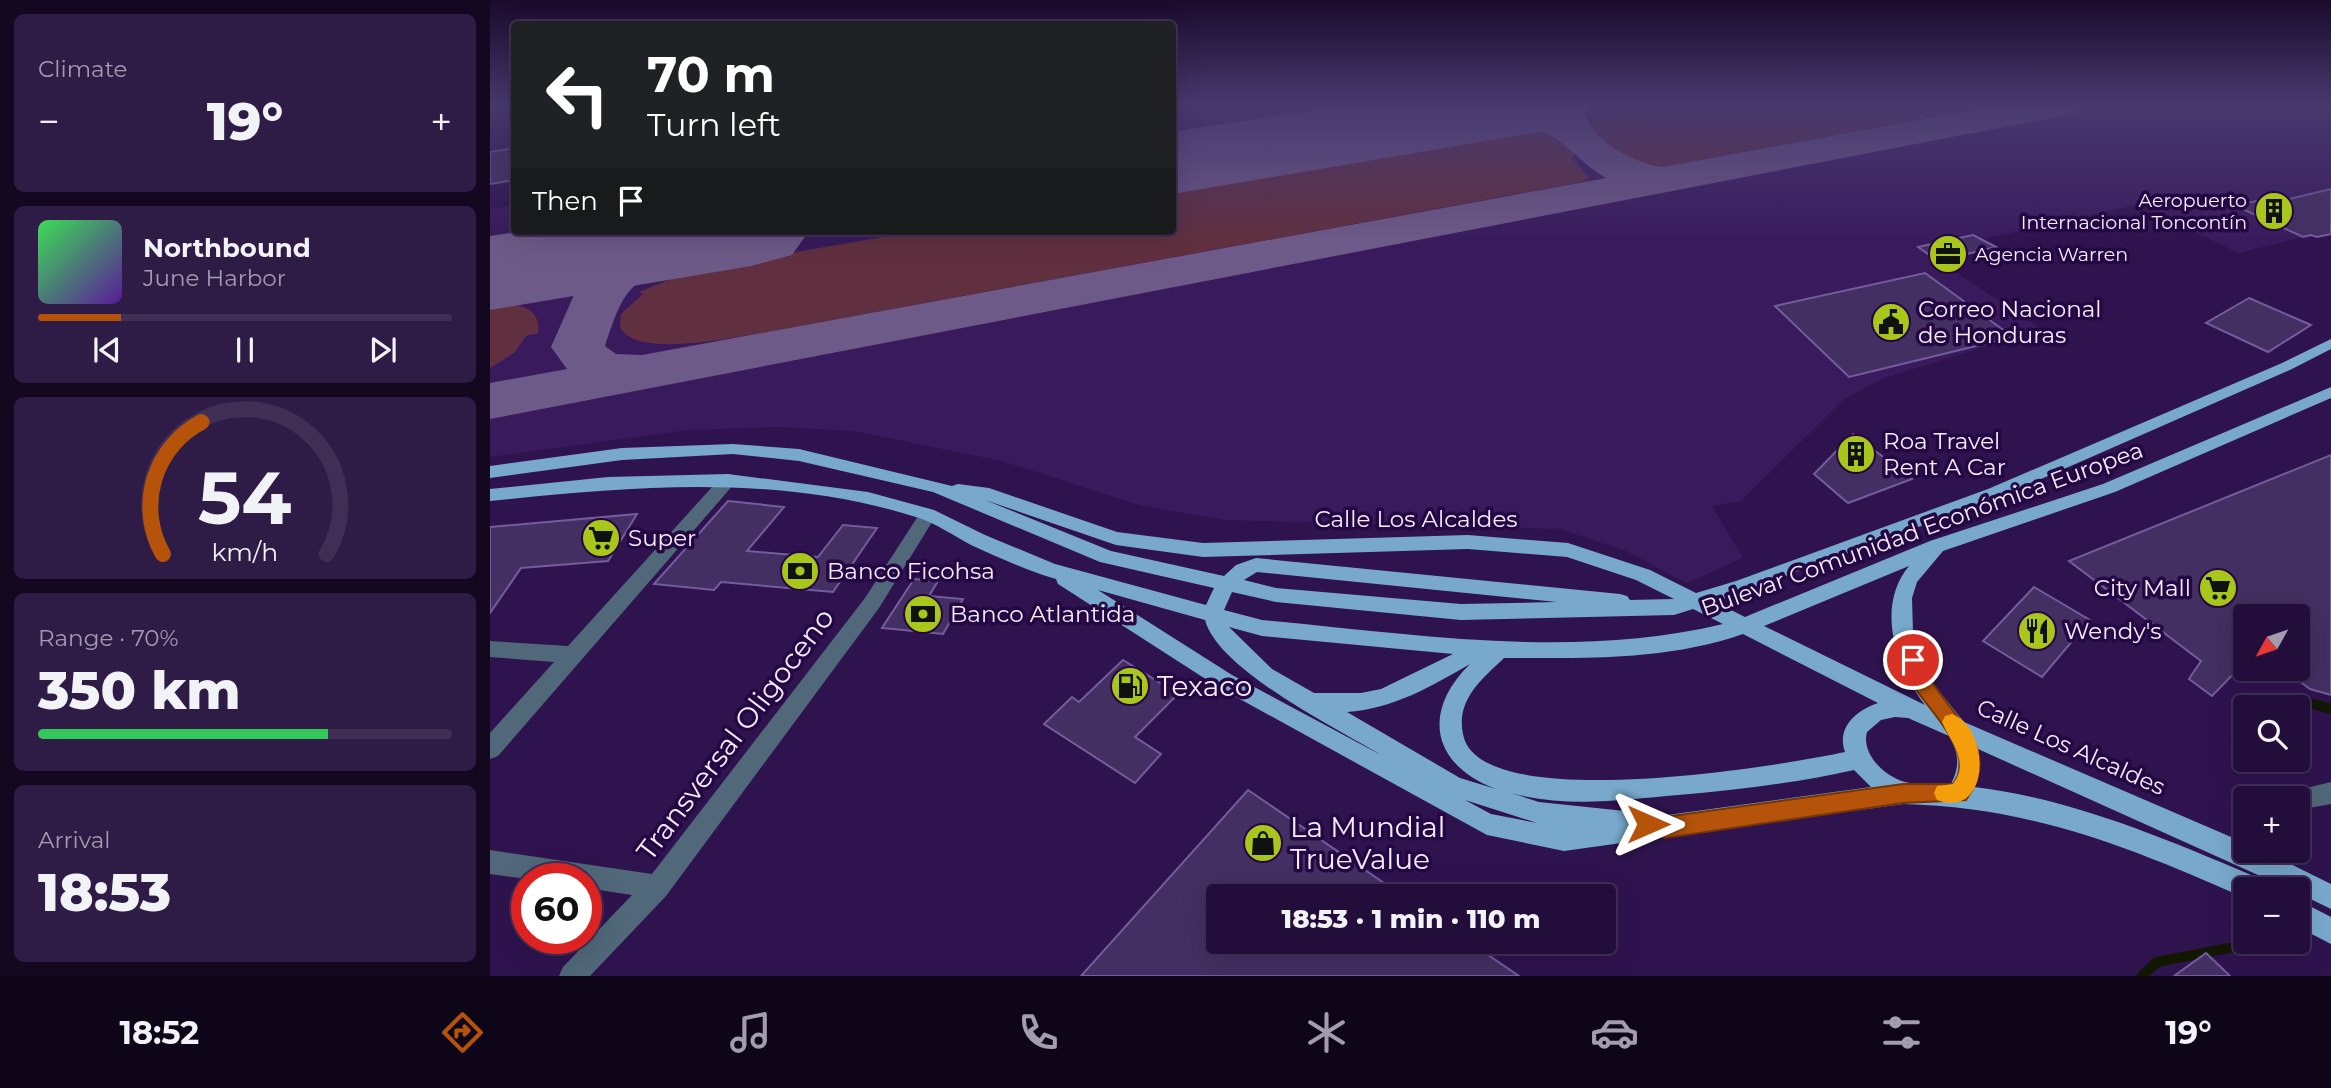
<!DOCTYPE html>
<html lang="en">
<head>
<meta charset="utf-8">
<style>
  :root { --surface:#230e3b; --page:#2f1c46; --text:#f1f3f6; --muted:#a39caf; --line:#402e55; --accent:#b45309 }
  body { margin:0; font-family:Montserrat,sans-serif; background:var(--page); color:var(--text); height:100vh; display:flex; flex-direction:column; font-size:26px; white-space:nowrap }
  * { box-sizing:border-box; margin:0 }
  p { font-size:23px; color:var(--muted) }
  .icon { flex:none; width:38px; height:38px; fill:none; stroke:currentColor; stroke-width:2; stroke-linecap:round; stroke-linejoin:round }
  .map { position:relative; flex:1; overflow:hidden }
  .sheet { display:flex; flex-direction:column; gap:14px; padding:14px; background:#130820; width:490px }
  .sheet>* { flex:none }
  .banner { position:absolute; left:21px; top:21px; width:665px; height:214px; border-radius:7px; box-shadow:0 7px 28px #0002,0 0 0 2px var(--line); background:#202124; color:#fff; overflow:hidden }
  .needle { width:46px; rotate:230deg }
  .controls { position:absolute; left:1743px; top:604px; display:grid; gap:14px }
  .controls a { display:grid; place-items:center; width:77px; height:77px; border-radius:7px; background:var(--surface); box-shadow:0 7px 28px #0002,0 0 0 2px var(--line); font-size:35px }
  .speed { position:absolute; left:21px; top:863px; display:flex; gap:14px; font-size:35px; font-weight:700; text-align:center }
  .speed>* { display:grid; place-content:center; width:91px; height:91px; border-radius:50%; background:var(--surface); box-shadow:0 7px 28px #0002,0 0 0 2px var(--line); line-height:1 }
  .speed .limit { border:10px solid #d22; background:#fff; color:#111 }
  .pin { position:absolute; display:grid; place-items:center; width:60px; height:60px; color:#fff; margin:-30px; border:4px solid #fff; border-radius:50%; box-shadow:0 2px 7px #0007 }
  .me { position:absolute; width:77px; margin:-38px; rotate:90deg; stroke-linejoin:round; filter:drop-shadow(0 0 5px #0008) }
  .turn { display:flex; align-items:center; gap:24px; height:147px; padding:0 21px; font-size:32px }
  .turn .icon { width:91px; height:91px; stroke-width:2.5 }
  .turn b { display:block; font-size:49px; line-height:60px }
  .then { display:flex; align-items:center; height:66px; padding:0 21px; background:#0003; gap:14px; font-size:26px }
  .big { font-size:52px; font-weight:800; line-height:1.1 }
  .sheet .widget { flex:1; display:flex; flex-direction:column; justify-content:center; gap:10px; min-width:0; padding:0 24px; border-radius:10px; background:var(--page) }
  .sheet .dial { align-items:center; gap:0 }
  .dial svg { height:182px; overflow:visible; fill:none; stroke:var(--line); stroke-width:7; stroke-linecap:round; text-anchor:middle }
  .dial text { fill:var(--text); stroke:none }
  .song { display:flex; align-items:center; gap:21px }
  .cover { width:84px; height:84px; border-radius:10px; background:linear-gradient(135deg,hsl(130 70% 55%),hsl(270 70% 35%)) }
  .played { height:7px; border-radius:4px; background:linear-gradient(90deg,var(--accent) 20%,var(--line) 20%) }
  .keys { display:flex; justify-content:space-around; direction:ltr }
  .heat { display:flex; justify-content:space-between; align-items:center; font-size:38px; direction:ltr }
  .charge { height:10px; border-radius:5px; background:linear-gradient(90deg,#34c759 70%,var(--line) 0) }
  .trip { position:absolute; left:716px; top:884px; width:410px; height:70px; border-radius:7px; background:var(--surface); box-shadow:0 7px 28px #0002,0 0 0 2px var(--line); font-weight:800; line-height:70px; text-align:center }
  .menu { display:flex; height:112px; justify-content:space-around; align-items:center; background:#0e0618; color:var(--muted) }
  .menu .icon { width:49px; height:49px }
  .menu .active { color:var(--accent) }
  .menu b { font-size:32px; color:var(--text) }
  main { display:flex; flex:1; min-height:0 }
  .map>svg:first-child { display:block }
</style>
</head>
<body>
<main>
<section class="sheet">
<div class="widget"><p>Climate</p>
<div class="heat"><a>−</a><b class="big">19°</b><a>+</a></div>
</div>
<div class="widget">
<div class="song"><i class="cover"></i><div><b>Northbound</b><p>June Harbor</p></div></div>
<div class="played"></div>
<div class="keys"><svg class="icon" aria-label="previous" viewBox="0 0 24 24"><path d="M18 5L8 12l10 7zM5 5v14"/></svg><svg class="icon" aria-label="pause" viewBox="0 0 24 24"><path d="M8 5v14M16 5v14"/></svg><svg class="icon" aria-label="next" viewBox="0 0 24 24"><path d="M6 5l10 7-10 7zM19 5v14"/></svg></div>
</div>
<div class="widget dial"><svg viewBox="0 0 100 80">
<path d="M14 69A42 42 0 1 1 86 69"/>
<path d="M14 69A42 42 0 0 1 31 11" stroke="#b45309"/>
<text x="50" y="56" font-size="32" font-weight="700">54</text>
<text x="50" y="72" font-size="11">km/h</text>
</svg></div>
<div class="widget"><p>Range · 70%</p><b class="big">350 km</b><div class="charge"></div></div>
<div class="widget"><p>Arrival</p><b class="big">18:53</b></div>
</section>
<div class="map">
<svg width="1841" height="976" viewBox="0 0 1841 976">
  <rect width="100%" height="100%" fill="#2f134f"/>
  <polygon fill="#391b5d" points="683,105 1841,105 1841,234 1827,237 1821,235 1748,253 1650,204 1493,239 1506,247 1449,261 1552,329 1394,378 1353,400 1251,501 1222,506 1253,558 1197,583 1136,551 1070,529 735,520 649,505 512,461 364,431 288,427 198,430 0,457 0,209 24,205 24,231 682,231"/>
  <g fill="#613040">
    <polygon points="1180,105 1501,105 1169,168 1137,162 1101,129 1104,118"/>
    <path d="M1026,131C1051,129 1067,139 1085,154L1082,158L1099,178L1091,182L278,332C248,336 146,360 130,327L131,314L153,294L149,292L207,269L428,231H682L683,189Z"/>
    <path d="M0,303C22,304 52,304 48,333L36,336L25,352L0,368Z"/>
  </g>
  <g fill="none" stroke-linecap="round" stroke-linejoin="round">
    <g stroke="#121800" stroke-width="10">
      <polyline points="1820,703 1841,709"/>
      <polyline points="1652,976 1667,962 1770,942"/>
    </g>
    <path fill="#6e5a88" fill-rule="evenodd" d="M981,105H1040L1059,110L1062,105H1101L1096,113C1099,140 1148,165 1173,167L1508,105H1589L1584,113L1571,116L0,419V383L77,369L61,347L84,295C73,276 32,283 11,278L4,268L11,258C42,250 80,251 109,265C142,243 178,230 217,231L224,241C216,253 206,255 192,260C137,282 133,292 115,346L126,354L152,355L1116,178C1091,164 1076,140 1049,131C1027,123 1002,128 979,122L973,114Z"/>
    <g fill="#6e5a88" fill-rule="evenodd">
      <polygon points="856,105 1091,105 1077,125 1044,133 682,194 682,132"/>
      <polygon points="34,231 319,231 302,255 261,266 0,310 0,236"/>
    </g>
  </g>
  <g fill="#432f61" stroke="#745c9e" stroke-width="2">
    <polygon points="24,148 24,180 0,184 0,152"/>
    <polygon points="1841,189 1841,234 1827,237 1821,235 1813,237 1744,205 1779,199 1787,202"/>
    <polygon points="1483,235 1506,247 1448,261 1428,247"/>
    <polygon points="1435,273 1523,337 1359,377 1285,306"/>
    <polygon points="1759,298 1821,325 1778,352 1716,323"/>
    <polygon points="1363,434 1422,479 1358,503 1324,474"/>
    <polygon points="1841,455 1841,695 1820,689 1808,680 1808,616 1755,616 1755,662 1722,696 1699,679 1711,661 1579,561"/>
    <polygon points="238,501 294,507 257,551 328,557 353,525 387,528 343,592 231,582 224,590 164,584"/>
    <polygon points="147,514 118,561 31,568 0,613 0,527"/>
    <polygon points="424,579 448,581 439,596 473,599 453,634 392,628"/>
    <polygon points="1544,587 1600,620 1552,677 1493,641"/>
    <polygon points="633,660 688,694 645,737 671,754 645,783 554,724 582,697 589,702"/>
    <polygon points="758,790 913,896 728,896 728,942 979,942 1029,976 591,976"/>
    <polygon points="1716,953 1740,976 1684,976"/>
  </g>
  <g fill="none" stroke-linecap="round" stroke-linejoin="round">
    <g fill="#506879" fill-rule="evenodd">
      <polygon points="238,474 244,476 247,480 244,484 8,756 0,759 0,733 64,662 0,657 0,641 78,646 232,476"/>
      <polygon points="438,508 447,514 389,608 176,896 100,976 69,976 73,967 142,895 96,888 96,878 37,879 0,874 0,850 162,874 375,598 432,510"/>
      <polygon points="1841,782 1841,804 1808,810 1808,798 1797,798 1800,792"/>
    </g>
    <g fill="#78a9cd" fill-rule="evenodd">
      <path d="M1841,339V349L1802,369L1510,497L1225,602L1255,617L1440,541L1613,484L1841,387V398L1625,492L1453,551L1427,582L1422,598L1423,633L1434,667L1444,685L1474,722L1755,843V850H1772L1841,884V909L1808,893V889H1799L1488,749C1491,763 1490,774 1484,787C1585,799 1680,841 1773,880L1777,889H1755V898C1640,847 1540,807 1413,804L1074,851L997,835L728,687L568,584L566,579C537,571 508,557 481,545C464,536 447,524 429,518C290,473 143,486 0,501V489L118,477L238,474L378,492L444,510L495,535L565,564L716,605L724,588L610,562L443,492L309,461L243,454L132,460L0,478V466L132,448L243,444L309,449L462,486L468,484L499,488L627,532L713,543L978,535L1078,543L1160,570L1206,593L1246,581L1498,489L1792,363ZM495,500L626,545L713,557L978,549L1077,557L1146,580L1184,599L1140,600L1137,596L1130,594L766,558L746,565L734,576L621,551ZM1419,566C1385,607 1406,667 1435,705L1274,626ZM767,572L1067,602L971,604L786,588L754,580ZM608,590L715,620C728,670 848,729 891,755L742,675ZM742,592L786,602L971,620L1184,615L1203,609L1233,624C1082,660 925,634 772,620L734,610ZM739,627L772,636L963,654L891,689L871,693H824L782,669ZM1253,634L1388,703C1367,710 1346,727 1355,752C1295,765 987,817 973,734C966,700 991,680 1014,658C1094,658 1175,661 1253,634ZM980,664C931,712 942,765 1006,789L970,778L857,712C903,709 942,686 980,664ZM1405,717L1418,718L1459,736C1469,752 1470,767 1461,784C1446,783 1428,786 1415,782C1394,776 1371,754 1377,732L1391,720ZM1364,770L1381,787L1163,817L1154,813L1049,802L1021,793C1076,808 1132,800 1188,795C1247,790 1306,783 1364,770ZM975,800L1047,823L1001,814Z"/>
      <polygon points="1808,900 1841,917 1841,944 1808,927"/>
    </g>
  </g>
  <linearGradient id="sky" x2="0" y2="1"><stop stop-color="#1a0a2b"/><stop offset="0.43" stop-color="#47396e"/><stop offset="1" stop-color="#47396e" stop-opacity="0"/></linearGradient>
  <rect width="1841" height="242" fill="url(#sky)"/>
  <path fill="#b45309" stroke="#753606" stroke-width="2" d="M1423,652L1429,655C1433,661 1434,669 1438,675C1461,719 1515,747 1476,800L1413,803L1175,838L1151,832L1147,824L1151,817L1158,814L1175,817L1413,784H1463C1487,753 1439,711 1423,685C1418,678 1416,669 1413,660L1416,655Z"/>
  <path fill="#f59e0b" d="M1462,714C1501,728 1501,820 1447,800L1444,793L1447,786L1463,784C1480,762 1461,743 1452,722L1455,716Z"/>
  <defs>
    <symbol id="building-disc" viewBox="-11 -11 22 22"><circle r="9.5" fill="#a9c71a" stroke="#250744"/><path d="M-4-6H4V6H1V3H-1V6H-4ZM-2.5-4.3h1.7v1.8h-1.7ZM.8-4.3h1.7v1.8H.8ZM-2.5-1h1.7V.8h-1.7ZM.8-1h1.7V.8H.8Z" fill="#111"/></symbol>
    <symbol id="office-disc" viewBox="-11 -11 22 22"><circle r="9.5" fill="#a9c71a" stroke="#250744"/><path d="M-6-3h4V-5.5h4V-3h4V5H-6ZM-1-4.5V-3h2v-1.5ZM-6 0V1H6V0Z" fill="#111"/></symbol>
    <symbol id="civic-disc" viewBox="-11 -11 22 22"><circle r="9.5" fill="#a9c71a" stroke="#250744"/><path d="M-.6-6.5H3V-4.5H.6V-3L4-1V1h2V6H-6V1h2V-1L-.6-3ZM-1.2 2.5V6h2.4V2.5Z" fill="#111"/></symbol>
    <symbol id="supermarket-disc" viewBox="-11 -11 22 22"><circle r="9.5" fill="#a9c71a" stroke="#250744"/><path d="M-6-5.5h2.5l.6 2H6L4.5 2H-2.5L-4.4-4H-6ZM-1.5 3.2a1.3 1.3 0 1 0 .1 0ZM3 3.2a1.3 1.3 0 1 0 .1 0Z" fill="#111"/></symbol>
    <symbol id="bank-disc" viewBox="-11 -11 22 22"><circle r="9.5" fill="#a9c71a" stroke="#250744"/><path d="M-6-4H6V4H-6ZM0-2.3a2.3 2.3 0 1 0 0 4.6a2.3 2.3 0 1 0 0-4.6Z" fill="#111"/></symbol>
    <symbol id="restaurant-disc" viewBox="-11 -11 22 22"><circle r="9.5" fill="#a9c71a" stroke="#250744"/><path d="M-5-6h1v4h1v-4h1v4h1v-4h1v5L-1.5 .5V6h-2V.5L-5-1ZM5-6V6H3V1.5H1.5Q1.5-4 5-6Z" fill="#111"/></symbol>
    <symbol id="fuel-disc" viewBox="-11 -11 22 22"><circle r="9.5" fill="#a9c71a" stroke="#250744"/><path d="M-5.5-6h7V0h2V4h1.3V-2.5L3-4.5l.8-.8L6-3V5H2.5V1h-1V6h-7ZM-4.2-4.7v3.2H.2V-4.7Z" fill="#111"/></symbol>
    <symbol id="shop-disc" viewBox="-11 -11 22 22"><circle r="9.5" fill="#a9c71a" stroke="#250744"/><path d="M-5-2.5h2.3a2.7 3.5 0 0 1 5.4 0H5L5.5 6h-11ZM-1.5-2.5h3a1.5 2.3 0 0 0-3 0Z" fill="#111"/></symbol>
  </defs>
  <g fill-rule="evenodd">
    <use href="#building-disc" x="1762" y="189" width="44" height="44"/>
    <use href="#office-disc" x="1436" y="232" width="44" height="44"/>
    <use href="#civic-disc" x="1379" y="300" width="44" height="44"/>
    <use href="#building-disc" x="1344" y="432" width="44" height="44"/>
    <use href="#supermarket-disc" x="89" y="516" width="44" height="44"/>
    <use href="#bank-disc" x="288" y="549" width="44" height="44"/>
    <use href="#supermarket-disc" x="1706" y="566" width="44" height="44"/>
    <use href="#bank-disc" x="411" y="592" width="44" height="44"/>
    <use href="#restaurant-disc" x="1525" y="609" width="44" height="44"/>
    <use href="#fuel-disc" x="618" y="664" width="44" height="44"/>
    <use href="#shop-disc" x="751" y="821" width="44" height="44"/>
  </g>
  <g text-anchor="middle" stroke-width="7" stroke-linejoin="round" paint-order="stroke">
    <g font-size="19" fill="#f3eefd" stroke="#250744" text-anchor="end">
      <text x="1757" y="207">Aeropuerto<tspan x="1757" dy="22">Internacional Toncontín</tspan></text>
      <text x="1485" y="261" text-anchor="start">Agencia Warren</text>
    </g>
    <g font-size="23" fill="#f3eefd" stroke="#250744" text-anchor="start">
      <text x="1428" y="317">Correo Nacional<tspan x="1428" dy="26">de Honduras</tspan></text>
      <text x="1393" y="449">Roa Travel<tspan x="1393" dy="26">Rent A Car</tspan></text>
      <text x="138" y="546">Super</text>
      <text x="337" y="579">Banco Ficohsa</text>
      <text x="1701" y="596" text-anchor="end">City Mall</text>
      <text x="460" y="622">Banco Atlantida</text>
      <text x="1574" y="639">Wendy's</text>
    </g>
    <g font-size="23" fill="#f3eefd" stroke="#250744">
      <text x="926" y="527">Calle Los Alcaldes</text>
      <text transform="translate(1432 529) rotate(-20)" y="8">Bulevar Comunidad Económica Europea</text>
      <text transform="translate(1581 747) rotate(24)" y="8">Calle Los Alcaldes</text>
    </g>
    <g font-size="28" fill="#f3eefd" stroke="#250744" text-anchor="start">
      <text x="667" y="696">Texaco</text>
      <text x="800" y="837">La Mundial<tspan x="800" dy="32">TrueValue</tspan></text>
    </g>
    <g font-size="28" fill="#f3eefd" stroke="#250744">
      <text transform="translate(245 734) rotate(-53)" y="10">Transversal Oligoceno</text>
    </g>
  </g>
</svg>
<div class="controls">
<a><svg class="needle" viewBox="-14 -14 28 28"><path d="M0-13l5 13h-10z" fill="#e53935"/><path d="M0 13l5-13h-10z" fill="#a39caf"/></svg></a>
<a><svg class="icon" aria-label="search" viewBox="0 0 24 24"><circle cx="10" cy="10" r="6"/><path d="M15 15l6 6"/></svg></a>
<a>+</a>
<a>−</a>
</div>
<div class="speed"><div class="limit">60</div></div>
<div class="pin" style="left:1423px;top:660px;background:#d93025"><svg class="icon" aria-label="arrive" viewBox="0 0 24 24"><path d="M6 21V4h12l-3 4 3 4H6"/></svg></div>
<svg class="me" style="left:1158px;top:824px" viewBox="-20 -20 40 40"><path d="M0-17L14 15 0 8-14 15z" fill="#b45309" stroke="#fff" stroke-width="4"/></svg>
<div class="trip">18:53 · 1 min · 110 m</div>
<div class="banner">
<div class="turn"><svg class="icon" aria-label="left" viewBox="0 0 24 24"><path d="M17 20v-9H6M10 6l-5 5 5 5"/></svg><div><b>70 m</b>Turn left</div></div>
<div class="then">Then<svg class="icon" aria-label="arrive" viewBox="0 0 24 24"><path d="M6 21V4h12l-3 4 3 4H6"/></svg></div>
</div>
</div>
</main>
<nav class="menu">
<b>18:52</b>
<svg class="icon active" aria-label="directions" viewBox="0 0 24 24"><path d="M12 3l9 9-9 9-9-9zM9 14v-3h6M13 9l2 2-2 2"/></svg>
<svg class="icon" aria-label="music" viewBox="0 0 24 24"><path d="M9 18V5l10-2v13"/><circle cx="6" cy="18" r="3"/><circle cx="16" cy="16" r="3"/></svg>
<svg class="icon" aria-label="phone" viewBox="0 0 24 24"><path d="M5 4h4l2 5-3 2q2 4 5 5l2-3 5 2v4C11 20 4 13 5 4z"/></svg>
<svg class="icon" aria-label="climate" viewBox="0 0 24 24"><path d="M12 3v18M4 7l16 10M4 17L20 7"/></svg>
<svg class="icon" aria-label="car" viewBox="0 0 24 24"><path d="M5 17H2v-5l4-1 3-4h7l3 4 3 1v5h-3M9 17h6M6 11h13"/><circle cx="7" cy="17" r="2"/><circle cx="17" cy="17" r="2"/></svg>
<svg class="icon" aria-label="filters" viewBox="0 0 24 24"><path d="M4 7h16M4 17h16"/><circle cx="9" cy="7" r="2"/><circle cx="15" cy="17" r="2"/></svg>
<b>19°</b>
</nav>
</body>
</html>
